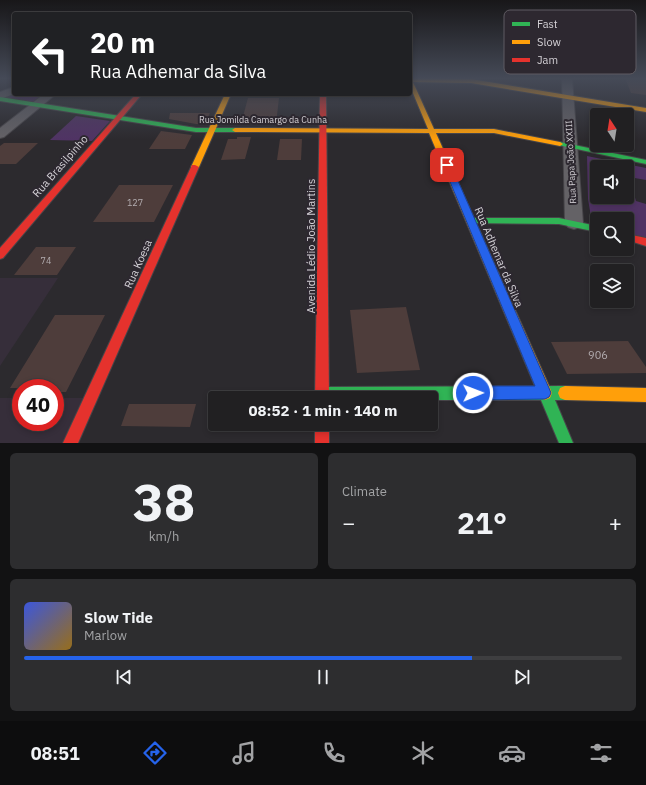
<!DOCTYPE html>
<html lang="en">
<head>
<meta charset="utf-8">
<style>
  :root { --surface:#212022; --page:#2d2d2f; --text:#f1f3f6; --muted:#a2a3a5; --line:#3e3e40; --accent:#2563eb }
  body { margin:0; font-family:"IBM Plex Sans",sans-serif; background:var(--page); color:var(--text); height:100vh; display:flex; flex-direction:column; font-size:15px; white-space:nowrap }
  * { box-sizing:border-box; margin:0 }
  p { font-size:13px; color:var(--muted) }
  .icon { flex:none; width:22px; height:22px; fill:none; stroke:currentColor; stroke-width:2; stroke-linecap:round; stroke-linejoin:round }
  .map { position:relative; height:443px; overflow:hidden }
  .details { display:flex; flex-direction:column; gap:10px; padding:10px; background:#121213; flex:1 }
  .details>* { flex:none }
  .guide { position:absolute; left:12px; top:12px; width:400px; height:84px; border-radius:4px; box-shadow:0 2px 6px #0003,0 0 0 1px var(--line); background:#202124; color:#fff; overflow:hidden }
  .needle { width:26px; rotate:348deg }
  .tools { position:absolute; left:590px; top:108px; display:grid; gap:8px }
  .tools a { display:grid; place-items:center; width:44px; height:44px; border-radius:4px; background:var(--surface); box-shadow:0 2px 6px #0003,0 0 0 1px var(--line); font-size:20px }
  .speed { position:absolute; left:12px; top:379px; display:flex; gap:8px; font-size:20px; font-weight:700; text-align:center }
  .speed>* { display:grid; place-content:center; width:52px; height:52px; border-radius:50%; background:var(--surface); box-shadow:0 2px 6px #0003,0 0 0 1px var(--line); line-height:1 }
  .speed .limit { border:6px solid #d22; background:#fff; color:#111 }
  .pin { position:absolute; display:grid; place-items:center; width:34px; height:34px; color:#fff; margin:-17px; border-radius:8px; box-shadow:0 2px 6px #0006 }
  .me { position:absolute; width:44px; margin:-22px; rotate:89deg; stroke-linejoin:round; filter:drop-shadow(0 0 3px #0008) }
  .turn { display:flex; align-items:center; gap:14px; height:84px; padding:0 12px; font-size:18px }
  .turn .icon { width:52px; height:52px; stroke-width:2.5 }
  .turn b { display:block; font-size:28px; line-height:34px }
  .big { font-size:30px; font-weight:700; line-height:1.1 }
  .details .tile { flex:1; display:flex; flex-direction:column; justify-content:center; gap:6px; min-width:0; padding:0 14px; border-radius:6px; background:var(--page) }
  .details .dial { align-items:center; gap:0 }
  .dial b { font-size:52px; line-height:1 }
  .song { display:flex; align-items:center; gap:12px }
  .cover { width:48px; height:48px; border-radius:6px; background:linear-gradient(135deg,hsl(230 70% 55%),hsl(40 70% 35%)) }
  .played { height:4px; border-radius:2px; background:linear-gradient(90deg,var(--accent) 75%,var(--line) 75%) }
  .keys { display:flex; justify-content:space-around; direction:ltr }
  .heat { display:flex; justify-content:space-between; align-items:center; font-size:22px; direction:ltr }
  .details .tiles { flex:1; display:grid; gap:10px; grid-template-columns:1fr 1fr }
  .tile:last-child { grid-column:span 2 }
  .trip { position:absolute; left:208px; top:391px; width:230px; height:40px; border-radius:4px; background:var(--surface); box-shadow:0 2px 6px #0003,0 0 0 1px var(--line); font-weight:700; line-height:40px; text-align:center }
  .menu { display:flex; height:64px; justify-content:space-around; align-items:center; background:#0d0d0e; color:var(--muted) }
  .menu .icon { width:28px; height:28px }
  .menu .selected { color:var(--accent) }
  .menu b { font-size:18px; color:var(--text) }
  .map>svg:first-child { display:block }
</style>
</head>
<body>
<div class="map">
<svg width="646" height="443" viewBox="0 0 646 443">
  <rect width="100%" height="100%" fill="#2c2a2e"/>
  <g fill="#362e3a">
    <polygon points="0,278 58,278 0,366"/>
    <polygon points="0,398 21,398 21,422 55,422 55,398 83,398 62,443 0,443"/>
  </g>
  <g fill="#503364" fill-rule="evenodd">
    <polygon points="14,94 47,94 36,103 0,98"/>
    <polygon points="76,116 110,121 92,141 50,140"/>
    <path d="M587,156L646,168V180L629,177L636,201L646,204V239L627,234V219H597V225L592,223L588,199ZM597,167H627V197H597Z"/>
  </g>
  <g fill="#4e3d3b">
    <polygon points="625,78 646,78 646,95 631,93"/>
    <polygon points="248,98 279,98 276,124 241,124"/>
    <polygon points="170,113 210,113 205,124 196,124 169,119"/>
    <polygon points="161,131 192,135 185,149 149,149"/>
    <polygon points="237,137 251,137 245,159 221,160 228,139 237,139"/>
    <polygon points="280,139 302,139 301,160 277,160"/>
    <polygon points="4,143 38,143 16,164 0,164 0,146"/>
    <polygon points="119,185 173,185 154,222 93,222"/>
    <polygon points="36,247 76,247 57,275 14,275"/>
    <polygon points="406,307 420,370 357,373 350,310"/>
    <polygon points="55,315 105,315 66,392 55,392 55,388 10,388"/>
    <polygon points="628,341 646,367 646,373 567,374 551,342"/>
    <polygon points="129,404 196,404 190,427 121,426"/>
  </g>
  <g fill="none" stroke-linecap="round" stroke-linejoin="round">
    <defs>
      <g id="street">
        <polygon points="562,78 572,78 583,223 580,227 574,229 568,227 565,223"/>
        <polygon points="14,87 14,94 0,99 0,92"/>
        <polygon points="44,94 56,94 4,137 0,138 0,128"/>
      </g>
      <g id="fast">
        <polygon points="0,97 196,128 235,128 238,130 235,132 196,132 0,101"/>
        <polygon points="560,142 646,160 646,164 558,145 557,144"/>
        <polygon points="471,218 559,218 597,226 597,232 559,224 468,223 467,221 468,219"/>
        <polygon points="565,386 570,388 572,393 570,398 565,400 555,400 573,443 559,443 541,400 431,400 431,398 317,398 315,394 317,389 322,387"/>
      </g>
      <g id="slow">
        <polygon points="410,78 471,79 646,108 646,112 471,83 413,82 434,129 494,129 560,142 563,144 560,146 494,133 436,133 550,388 552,393 550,398 545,400 540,398 429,133 235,132 232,130 235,128 428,129 410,86"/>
        <polygon points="225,94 231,94 199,167 195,169 192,169 191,167"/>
        <polygon points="565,386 646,388 646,402 565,400 560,398 558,393 560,388"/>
      </g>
      <g id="jam">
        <polygon points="136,94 142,94 3,258 0,259 0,248"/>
        <polygon points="320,94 326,94 329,398 315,398"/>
        <polygon points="192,165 195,165 199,167 78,443 63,443"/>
        <polygon points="627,234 646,238 646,246 627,240"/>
        <rect x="315" y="424" width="14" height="19"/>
      </g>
    </defs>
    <use href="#street" stroke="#474549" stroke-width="2"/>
    <use href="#fast" stroke="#474549" stroke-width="2"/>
    <use href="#slow" stroke="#474549" stroke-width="2"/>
    <use href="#jam" stroke="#474549" stroke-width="2"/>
    <use href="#street" fill="#646266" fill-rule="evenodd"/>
    <use href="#fast" fill="#30b455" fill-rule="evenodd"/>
    <use href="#slow" fill="#ff9f0a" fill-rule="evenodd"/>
    <use href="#jam" fill="#e5322d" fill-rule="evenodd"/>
  </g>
  <linearGradient id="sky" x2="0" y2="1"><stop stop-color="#181719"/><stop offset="0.56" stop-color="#454a57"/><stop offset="1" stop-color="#454a57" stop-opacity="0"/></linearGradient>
  <rect width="646" height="140" fill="url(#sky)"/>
  <polygon fill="#2563eb" stroke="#184099" points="447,163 451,165 549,388 551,393 549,397 545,399 473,400 468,398 466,393 468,388 473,386 535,386 443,165"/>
  <g text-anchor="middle" stroke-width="4" stroke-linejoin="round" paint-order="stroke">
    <g font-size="9" fill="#d4d1d6" stroke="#2d2830">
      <text x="263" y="123">Rua Jomilda Camargo da Cunha</text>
      <text transform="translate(571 162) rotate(-93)" y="3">Rua Papa João XXIII</text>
    </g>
    <g font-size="9" fill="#b2acaf">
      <text x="135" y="206">127</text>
      <text x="46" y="264">74</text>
    </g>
    <g font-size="11" fill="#d4d1d6" stroke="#2d2830">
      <text transform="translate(60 166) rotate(-49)" y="4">Rua Brasilpinho</text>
      <text transform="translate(311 246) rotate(-90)" y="4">Avenida Lédio João Martins</text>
      <text transform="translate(499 257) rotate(67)" y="4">Rua Adhemar da Silva</text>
      <text transform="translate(138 264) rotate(-66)" y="4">Rua Koesa</text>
    </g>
    <g font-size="11" fill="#b2acaf">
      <text x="598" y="359">906</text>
    </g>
  </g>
  <rect x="504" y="10" width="132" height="64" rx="6" fill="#2d2830" stroke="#5f5b62" stroke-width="1"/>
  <rect x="512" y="22" width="18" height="4" fill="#30b455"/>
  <rect x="512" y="40" width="18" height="4" fill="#ff9f0a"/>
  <rect x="512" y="58" width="18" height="4" fill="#e5322d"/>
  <g font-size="11" fill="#d4d1d6">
    <text x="537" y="28">Fast</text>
    <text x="537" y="46">Slow</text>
    <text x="537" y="64">Jam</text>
  </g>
</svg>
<div class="tools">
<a><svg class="needle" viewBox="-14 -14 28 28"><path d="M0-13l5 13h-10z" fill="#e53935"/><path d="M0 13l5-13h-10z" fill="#a2a3a5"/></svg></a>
<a><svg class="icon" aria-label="sound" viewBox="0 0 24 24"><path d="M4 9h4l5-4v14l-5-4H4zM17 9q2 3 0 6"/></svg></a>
<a><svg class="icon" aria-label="search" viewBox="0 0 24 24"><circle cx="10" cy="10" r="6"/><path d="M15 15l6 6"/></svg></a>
<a><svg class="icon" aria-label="layers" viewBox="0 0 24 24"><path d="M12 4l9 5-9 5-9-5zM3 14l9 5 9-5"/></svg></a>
</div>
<div class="speed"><div class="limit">40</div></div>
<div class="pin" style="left:447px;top:165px;background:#d93025"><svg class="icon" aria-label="arrive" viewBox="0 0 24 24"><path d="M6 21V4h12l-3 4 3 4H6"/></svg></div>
<svg class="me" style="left:473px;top:393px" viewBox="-20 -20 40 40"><circle r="17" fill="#2563eb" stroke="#fff" stroke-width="3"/><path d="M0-11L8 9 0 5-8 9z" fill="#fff"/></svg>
<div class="trip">08:52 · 1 min · 140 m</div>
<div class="guide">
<div class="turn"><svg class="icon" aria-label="left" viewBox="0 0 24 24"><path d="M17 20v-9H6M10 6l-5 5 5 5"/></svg><div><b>20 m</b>Rua Adhemar da Silva</div></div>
</div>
</div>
<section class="details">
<div class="tiles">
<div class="tile dial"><b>38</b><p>km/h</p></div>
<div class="tile"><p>Climate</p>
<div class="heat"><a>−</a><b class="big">21°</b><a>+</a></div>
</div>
<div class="tile">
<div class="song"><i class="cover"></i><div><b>Slow Tide</b><p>Marlow</p></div></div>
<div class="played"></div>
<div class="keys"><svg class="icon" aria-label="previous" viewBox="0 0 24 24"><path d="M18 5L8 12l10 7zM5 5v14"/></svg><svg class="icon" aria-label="pause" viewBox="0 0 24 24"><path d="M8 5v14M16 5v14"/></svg><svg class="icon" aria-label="next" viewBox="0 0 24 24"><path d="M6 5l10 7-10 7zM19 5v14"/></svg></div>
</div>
</div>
</section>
<nav class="menu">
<b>08:51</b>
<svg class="icon selected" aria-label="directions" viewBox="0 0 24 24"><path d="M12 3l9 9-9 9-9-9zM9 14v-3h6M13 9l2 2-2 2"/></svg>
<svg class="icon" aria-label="music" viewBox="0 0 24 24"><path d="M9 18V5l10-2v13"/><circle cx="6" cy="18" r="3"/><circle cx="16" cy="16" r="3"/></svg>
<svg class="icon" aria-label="phone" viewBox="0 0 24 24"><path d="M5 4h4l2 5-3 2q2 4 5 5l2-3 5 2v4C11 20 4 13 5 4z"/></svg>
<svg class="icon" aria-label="climate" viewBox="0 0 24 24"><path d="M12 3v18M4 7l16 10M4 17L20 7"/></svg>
<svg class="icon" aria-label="car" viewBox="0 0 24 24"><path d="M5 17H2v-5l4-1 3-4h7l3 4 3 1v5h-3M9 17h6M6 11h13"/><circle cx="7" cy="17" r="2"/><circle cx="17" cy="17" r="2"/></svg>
<svg class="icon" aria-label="filters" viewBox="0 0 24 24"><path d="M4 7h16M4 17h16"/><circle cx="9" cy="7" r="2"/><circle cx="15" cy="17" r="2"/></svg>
</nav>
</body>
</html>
